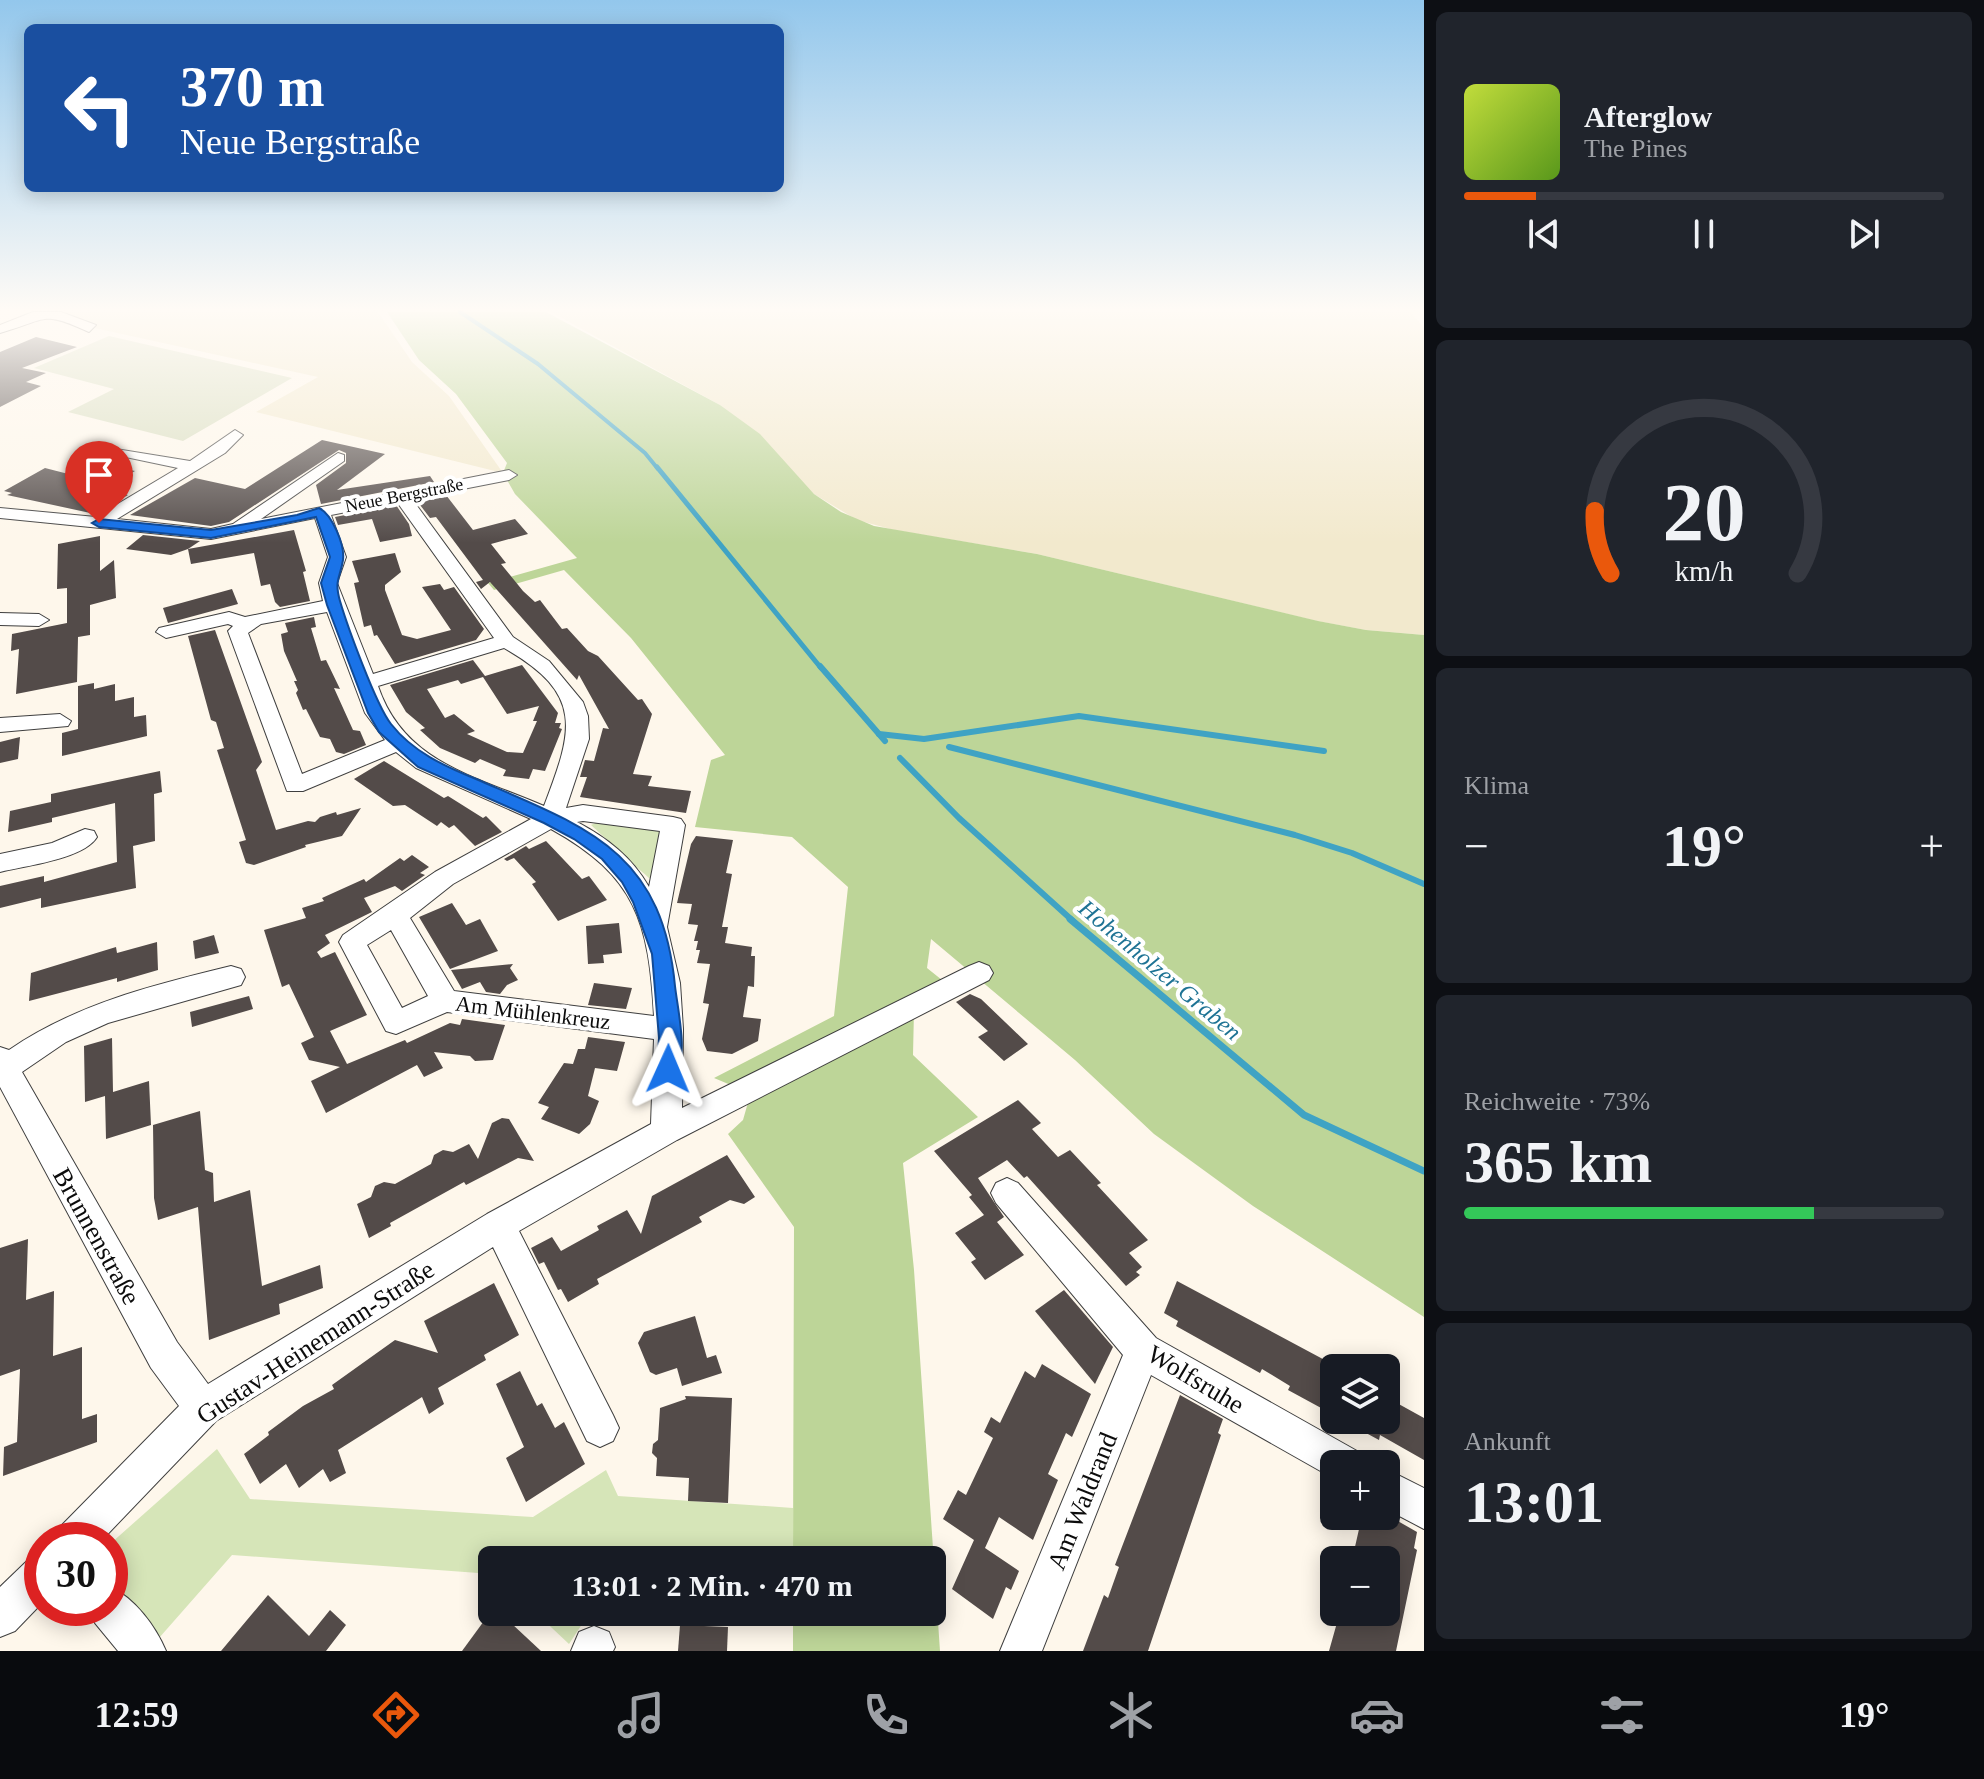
<!DOCTYPE html>
<html lang="de">
<head>
<meta charset="utf-8">
<style>
  :root { --surface:#171b24; --page:#20242c; --text:#f1f3f6; --muted:#9ea1a6; --line:#363941; --accent:#ea580c }
  body { margin:0; font-family:"Times New Roman",serif; background:var(--page); color:var(--text); height:100vh; display:flex; flex-direction:column; font-size:30px; white-space:nowrap }
  * { box-sizing:border-box; margin:0 }
  p { font-size:26px; color:var(--muted) }
  .icon { flex:none; width:44px; height:44px; fill:none; stroke:currentColor; stroke-width:2; stroke-linecap:round; stroke-linejoin:round }
  .map { position:relative; flex:1; overflow:hidden }
  .details { display:flex; flex-direction:column; gap:12px; padding:12px; background:#0d0f14; width:560px }
  .details>* { flex:none }
  .hud { position:absolute; left:24px; top:24px; width:760px; height:168px; border-radius:12px; box-shadow:0 4px 20px #0003; background:#1a4fa0; color:#fff; overflow:hidden }
  .tools { position:absolute; left:1320px; top:1354px; display:grid; gap:16px }
  .tools a { display:grid; place-items:center; width:80px; height:80px; border-radius:12px; background:var(--surface); box-shadow:0 4px 20px #0003; font-size:40px }
  .speed { position:absolute; left:24px; top:1522px; display:flex; gap:16px; font-size:40px; font-weight:700; text-align:center }
  .speed>* { display:grid; place-content:center; width:104px; height:104px; border-radius:50%; background:var(--surface); box-shadow:0 4px 20px #0003; line-height:1 }
  .speed .limit { border:12px solid #d22; background:#fff; color:#111 }
  .pin { position:absolute; display:grid; place-items:center; width:68px; height:68px; color:#fff; margin:-82px -34px; border-radius:50% 50% 50% 0; rotate:-45deg; box-shadow:0 0 8px #0007 }
  .pin .icon { rotate:45deg }
  .me { position:absolute; width:88px; margin:-44px; rotate:1deg; stroke-linejoin:round; filter:drop-shadow(0 0 6px #0008) }
  .turn { display:flex; align-items:center; gap:28px; height:168px; padding:0 24px; font-size:36px }
  .turn .icon { width:104px; height:104px; stroke-width:2.5 }
  .turn b { display:block; font-size:56px; line-height:68px }
  .big { font-size:60px; font-weight:600; line-height:1.1 }
  .details .tile { flex:1; display:flex; flex-direction:column; justify-content:center; gap:12px; min-width:0; padding:0 28px; border-radius:12px; background:var(--page) }
  .details .dial { align-items:center; gap:0 }
  .dial svg { height:208px; overflow:visible; fill:none; stroke:var(--line); stroke-width:7; stroke-linecap:round; text-anchor:middle }
  .dial text { fill:var(--text); stroke:none }
  .song { display:flex; align-items:center; gap:24px }
  .cover { width:96px; height:96px; border-radius:12px; background:linear-gradient(135deg,hsl(70 70% 55%),hsl(90 70% 35%)) }
  .played { height:8px; border-radius:4px; background:linear-gradient(90deg,var(--accent) 15%,var(--line) 15%) }
  .keys { display:flex; justify-content:space-around; direction:ltr }
  .heat { display:flex; justify-content:space-between; align-items:center; font-size:44px; direction:ltr }
  .charge { height:12px; border-radius:6px; background:linear-gradient(90deg,#34c759 73%,var(--line) 0) }
  .trip { position:absolute; left:478px; top:1546px; width:468px; height:80px; border-radius:12px; background:var(--surface); box-shadow:0 4px 20px #0003; font-weight:600; line-height:80px; text-align:center }
  .dock { display:flex; height:128px; justify-content:space-around; align-items:center; background:#090b0e; color:var(--muted) }
  .dock .icon { width:56px; height:56px }
  .dock .on { color:var(--accent) }
  .dock b { font-size:36px; color:var(--text) }
  main { display:flex; flex:1; min-height:0 }
  .map>svg:first-child { display:block }
</style>
</head>
<body>
<main>
<div class="map">
<svg width="1424" height="1651" viewBox="0 0 1424 1651">
  <rect width="100%" height="100%" fill="#fef7eb"/>
  <g fill="#f2e9cd">
    <polygon points="47,312 378,312 412,362 449,396 503,473 256,412 318,377 95,328 87,323"/>
    <polygon points="551,312 1411,312 1424,328 1424,635 1366,630 1317,621 1037,554 894,530 857,520 814,494 720,405"/>
  </g>
  <g fill="#d6e5b8">
    <path d="M600,821L605,824L655,830L661,827L652,880C648,878 600,833 591,825Z"/>
    <polygon points="217,1449 250,1499 533,1517 606,1470 618,1496 793,1508 793,1560 492,1560 492,1574 232,1555 152,1646 110,1599 110,1544"/>
    <polygon points="535,1612 590,1612 569,1644"/>
    <polygon points="598,1612 793,1612 793,1626"/>
  </g>
  <g fill="#bdd598">
    <polygon points="387,312 546,312 720,405 760,434 814,494 841,512 874,526 1037,554 1318,621 1366,630 1424,635 1424,1317 1253,1206 1154,1134 1075,1060 931,939 927,968 942,980 738,1088 714,1078 834,1016 848,887 792,837 695,827 711,760 725,755 631,638 564,570 494,590 488,583 577,558 515,494 503,473 507,463 456,394 419,360"/>
    <polygon points="914,1011 913,1055 978,1117 903,1163 914,1270 940,1651 793,1651 793,1612 932,1612 932,1560 793,1560 794,1227 728,1134 743,1120 749,1099"/>
  </g>
  <polygon fill="#d8ddbf" points="109,336 292,378 183,441 68,412 114,389 34,368"/>
  <g fill="none" stroke-linecap="round" stroke-linejoin="round">
    <polyline stroke="#3fa3c4" stroke-width="4" points="460,312 538,364 645,453 658,469"/>
    <polyline stroke="#3fa3c4" stroke-width="5" points="657,467 821,668"/>
    <g stroke="#3fa3c4" stroke-width="6">
      <polyline points="820,666 885,741"/>
      <polyline points="879,734 924,739 1079,716 1324,751"/>
      <polyline points="949,747 1295,835 1352,853 1424,884"/>
      <polyline points="900,758 959,818 1073,921"/>
    </g>
    <polyline stroke="#3fa3c4" stroke-width="7" points="1070,919 1304,1115 1424,1171"/>
  </g>
  <g fill="#534b49" fill-rule="evenodd">
    <polygon points="36,337 77,347 22,368 46,373 26,382 41,386 0,407 0,352"/>
    <polygon points="322,440 385,454 337,490 430,476 434,482 321,504 316,485 346,463 346,453 339,450 229,522 211,526 130,515 195,478 245,489"/>
    <polygon points="104,464 135,471 104,489 128,495 95,514 7,495 12,493 4,491 45,468 80,477"/>
    <polygon points="446,495 473,530 515,519 528,534 491,544 506,563 501,564 523,591 535,602 540,600 562,629 567,628 588,651 598,656 638,700 642,699 652,714 633,774 652,776 648,786 691,791 686,813 580,797 587,777 580,777 585,760 594,761 603,728 609,729 579,675 577,680 490,582 481,589 476,582 483,580 436,517 430,518 417,501"/>
    <polygon points="396,505 409,524 412,536 380,542 372,519 338,525 335,517"/>
    <polygon points="294,530 306,571 303,572 310,601 280,607 275,602 270,584 261,586 254,553 191,564 188,549 171,555 126,549 143,535 200,541 188,549"/>
    <polygon points="100,536 100,571 114,560 116,598 90,605 90,635 78,637 77,682 16,694 19,649 11,651 12,634 67,623 67,588 57,589 58,544"/>
    <polygon points="395,553 401,572 385,585 385,590 402,635 417,639 451,630 422,587 440,584 444,590 454,587 484,629 476,640 395,664 377,635 374,636 371,625 364,627 354,583 359,582 352,561"/>
    <polygon points="232,589 238,604 168,623 163,608"/>
    <polygon points="314,617 316,627 311,628 321,661 326,660 340,689 334,688 353,730 360,731 366,745 344,754 336,752 330,739 320,737 306,709 303,710 296,693 298,690 294,681 297,681 284,651 281,634 288,632 285,623"/>
    <polygon points="215,630 262,762 256,770 276,830 308,821 315,822 320,817 336,812 337,815 361,808 342,836 305,845 306,847 254,865 246,863 239,842 246,840 217,750 224,748 216,722 211,720 188,636"/>
    <path d="M473,660L485,676L522,665L558,713L555,723H561L559,728L562,729L545,771L533,769L529,779L503,776L506,770L480,759L475,763L440,748L420,730L425,728L406,712L390,685ZM483,677L507,714L539,706L533,721H537L523,753L507,752L467,734L475,731L454,714L445,718L427,689L458,680L461,684Z"/>
    <polygon points="94,683 94,689 115,684 115,701 134,697 134,717 146,715 147,736 62,756 62,733 78,729 78,686"/>
    <polygon points="20,737 18,759 0,763 0,742"/>
    <polygon points="384,761 444,798 448,796 483,818 486,816 502,832 475,846 454,825 449,828 441,822 437,826 405,805 393,806 354,779"/>
    <polygon points="160,771 162,792 154,794 155,841 133,846 136,888 41,908 41,898 0,908 0,886 44,876 44,882 117,862 115,803 52,818 52,822 8,832 10,811 51,802 51,794"/>
    <polygon points="696,836 733,840 726,873 732,874 722,927 728,927 725,943 752,947 751,956 755,956 754,987 748,986 743,1017 761,1019 758,1041 732,1054 707,1051 702,1039 709,1004 703,1003 710,964 697,963 700,950 696,950 698,941 694,941 698,925 688,924 692,904 677,903 691,844"/>
    <polygon points="546,841 582,879 589,876 607,900 558,921 532,884 536,882 514,858 507,861 504,859 526,846 529,849"/>
    <polygon points="412,855 429,867 420,873 425,875 402,891 395,886 364,898 372,912 325,935 330,943 317,952 321,958 335,952 367,1015 330,1031 347,1064 405,1040 407,1043 450,1023 460,1025 462,1019 505,1025 493,1060 475,1061 470,1056 434,1052 443,1068 424,1077 417,1065 326,1113 311,1081 340,1067 309,1060 301,1043 314,1037 289,984 282,987 264,930 306,918 302,908 324,901 322,898 364,879 366,882 400,858 404,861"/>
    <polygon points="452,903 466,925 480,919 498,951 450,969 419,917"/>
    <polygon points="619,923 622,953 603,955 604,963 588,964 586,926"/>
    <polygon points="214,935 219,953 195,959 193,941"/>
    <polygon points="157,942 158,970 117,982 117,978 29,1001 31,973 116,947 117,953"/>
    <polygon points="513,964 510,968 518,980 507,985 500,994 486,992 480,982 462,989 451,970"/>
    <polygon points="594,983 632,988 626,1009 588,1005"/>
    <polygon points="970,994 981,999 1028,1044 1004,1061 978,1037 988,1031 956,1002"/>
    <polygon points="249,996 253,1009 192,1027 190,1012"/>
    <polygon points="588,1037 625,1042 617,1071 595,1068 588,1096 599,1101 590,1124 579,1134 541,1119 549,1107 538,1103 564,1063 573,1064 578,1049 585,1049"/>
    <polygon points="112,1038 113,1092 149,1081 151,1125 106,1139 105,1096 85,1102 84,1046"/>
    <polygon points="1018,1100 1041,1123 1032,1129 1058,1157 1070,1150 1101,1183 1097,1185 1148,1240 1129,1253 1142,1267 1136,1272 1140,1275 1126,1286 1027,1176 1024,1178 1007,1160 978,1178 1004,1217 997,1222 1024,1255 985,1280 971,1262 976,1259 955,1233 984,1215 969,1197 972,1195 934,1151"/>
    <polygon points="200,1111 205,1170 213,1173 214,1202 250,1190 262,1286 320,1265 323,1288 279,1304 280,1314 209,1340 198,1207 158,1220 154,1198 153,1125"/>
    <polygon points="502,1118 509,1119 534,1161 518,1158 466,1185 464,1182 390,1223 391,1226 369,1238 357,1204 371,1197 375,1186 384,1182 395,1184 431,1164 434,1155 443,1150 453,1152 469,1144 478,1159 492,1123"/>
    <polygon points="727,1155 755,1197 744,1204 730,1200 699,1217 702,1222 597,1279 599,1284 568,1302 561,1289 558,1290 544,1262 539,1264 531,1248 552,1237 561,1251 599,1230 597,1226 627,1210 641,1234 652,1196"/>
    <polygon points="28,1239 26,1300 54,1291 53,1356 82,1347 82,1419 97,1414 97,1442 3,1476 4,1447 17,1442 20,1369 0,1376 0,1248"/>
    <polygon points="1177,1281 1334,1365 1334,1415 1288,1390 1290,1386 1262,1369 1260,1373 1176,1326 1178,1321 1164,1313"/>
    <polygon points="494,1283 519,1335 484,1355 486,1360 438,1388 444,1404 429,1414 422,1397 338,1450 346,1473 330,1482 323,1469 299,1488 286,1464 260,1484 244,1454 269,1435 268,1432 303,1406 334,1389 332,1385 395,1340 438,1353 424,1321"/>
    <polygon points="1064,1290 1113,1347 1095,1384 1035,1311"/>
    <polygon points="695,1316 707,1358 716,1355 722,1373 682,1386 677,1368 656,1375 650,1372 638,1343 644,1332"/>
    <polygon points="1042,1364 1091,1394 1072,1437 1066,1433 1048,1474 1058,1480 1033,1540 999,1517 985,1548 1019,1571 1011,1590 1006,1587 993,1619 952,1589 974,1540 943,1519 958,1490 966,1495 993,1438 984,1432 991,1417 1000,1423 1025,1371 1035,1378"/>
    <polygon points="520,1371 537,1406 542,1403 555,1428 564,1422 585,1464 526,1502 506,1458 524,1447 496,1384"/>
    <polygon points="1180,1395 1223,1419 1218,1433 1221,1435 1148,1651 1083,1651 1104,1595 1108,1598 1119,1567 1115,1565"/>
    <polygon points="685,1396 732,1398 728,1503 688,1501 689,1478 656,1476 657,1458 652,1453 653,1444 658,1440 660,1408 686,1399"/>
    <polygon points="1386,1397 1424,1418 1424,1460 1380,1435 1379,1440 1342,1420 1386,1420"/>
    <polygon points="1362,1516 1389,1516 1417,1532 1414,1548 1417,1550 1396,1651 1329,1651 1340,1612 1386,1612 1386,1560 1352,1560"/>
    <polygon points="268,1595 309,1636 330,1610 346,1625 326,1651 221,1651"/>
    <polygon points="492,1610 499,1612 541,1651 462,1651"/>
    <polygon points="680,1625 728,1627 727,1651 678,1651"/>
  </g>
  <g fill="none" stroke-linecap="round" stroke-linejoin="round">
    <defs>
      <g id="minor">
        <path d="M33,312H61L96,325L89,332C41,310 49,319 0,333V325Z"/>
        <path d="M235,430L243,435L225,453L117,519L211,529L233,524L338,453L344,455V461L261,519L509,470L517,475L509,480L412,499L513,637L549,661L583,702L588,716L589,739L566,808L583,805L673,817L681,819L685,825L667,927L680,983L683,1029L682,1108L969,966L979,962L989,966L993,973L989,980L677,1140L519,1231L613,1415L619,1428L613,1441L600,1447L587,1441L493,1247L216,1421L102,1540H55L61,1526L179,1406L151,1368L0,1087V1047L9,1050C76,1004 153,985 231,966L241,969L245,977L241,985L108,1023L66,1042L22,1072L177,1342L208,1384L487,1214L651,1124L654,1039L447,1012L396,1034L386,1031L339,942L343,935L435,872L531,819L416,768L396,752L303,791H287L228,631L233,626L228,624L166,638L156,632L159,628L229,612L245,617L323,601L319,583L328,557L315,518L211,539L0,518V508L96,517L178,468L116,455V449L190,461ZM397,502L494,638L373,674L337,583L346,557L331,515ZM327,612L365,713L385,740L302,774L248,633L261,624ZM504,648C585,694 573,730 544,806C475,776 404,763 378,686ZM583,821L660,831L649,887C632,857 607,838 577,822ZM551,829C636,876 649,922 654,1016L454,991L410,918L453,884ZM391,930L428,996L402,1008L367,945Z"/>
        <polygon points="0,613 39,614 49,620 39,626 0,625"/>
        <polygon points="60,714 71,721 68,726 0,732 0,718"/>
        <path d="M85,829L94,831L97,837C84,859 24,866 0,872V854L52,843Z"/>
        <polygon points="1007,1178 1018,1183 1156,1338 1357,1451 1363,1464 1334,1464 1334,1479 1331,1477 1151,1375 1042,1651 1000,1651 1123,1355 996,1203 991,1193 996,1183"/>
        <polygon points="1386,1469 1424,1488 1424,1529 1386,1509"/>
        <polygon points="42,1554 42,1603 15,1631 0,1637 0,1587 28,1560"/>
        <path d="M110,1587C135,1598 156,1627 166,1651H118L95,1623L89,1608H110Z"/>
        <polygon points="594,1626 609,1632 615,1647 613,1651 571,1651 579,1632"/>
      </g>
    </defs>
    <use href="#minor" stroke="#3f3f3f" stroke-width="2"/>
    <use href="#minor" fill="#fff" fill-rule="evenodd"/>
  </g>
  <linearGradient id="sky" x2="0" y2="1"><stop stop-color="#93c7ec"/><stop offset="0.57" stop-color="#fffbf6"/><stop offset="1" stop-color="#fffbf6" stop-opacity="0"/></linearGradient>
  <rect width="1424" height="543" fill="url(#sky)"/>
  <path fill="#1a73e8" stroke="#114b97" stroke-width="2" d="M319,508C332,514 345,545 343,560C340,579 334,580 340,601C347,625 376,705 391,724C413,752 444,766 476,779C586,827 662,850 675,986C678,1012 688,1052 676,1076L668,1079L661,1076L657,1069L659,1038L652,954L633,902L622,882L602,859L574,839L544,823L418,767L379,732L368,713L327,605L321,583L330,557L316,517L211,538L99,527L92,523L99,519L211,530L297,515Z"/>
  <g text-anchor="middle" stroke-width="8" stroke-linejoin="round" paint-order="stroke">
    <g font-size="18" fill="#0c0c0c" stroke="#fff">
      <text transform="translate(404 495) rotate(-11)" y="6">Neue Bergstraße</text>
    </g>
    <g font-size="22" fill="#0c0c0c" stroke="#fff">
      <text transform="translate(533 1012) rotate(7)" y="8">Am Mühlenkreuz</text>
    </g>
    <g font-size="24" font-style="italic" fill="#1e7394" stroke="#fff">
      <text transform="translate(1160 970) rotate(40)" y="8">Hohenholzer Graben</text>
    </g>
    <g font-size="26" fill="#0c0c0c" stroke="#fff">
      <text transform="translate(97 1236) rotate(61)" y="9">Brunnenstraße</text>
      <text transform="translate(315 1342) rotate(-33)" y="9">Gustav-Heinemann-Straße</text>
      <text transform="translate(1196 1379) rotate(31)" y="9">Wolfsruhe</text>
      <text transform="translate(1082 1501) rotate(-68)" y="9">Am Waldrand</text>
    </g>
  </g>
</svg>
<div class="tools">
<a><svg class="icon" aria-label="layers" viewBox="0 0 24 24"><path d="M12 4l9 5-9 5-9-5zM3 14l9 5 9-5"/></svg></a>
<a>+</a>
<a>−</a>
</div>
<div class="speed"><div class="limit">30</div></div>
<div class="pin" style="left:99px;top:523px;background:#d93025"><svg class="icon" aria-label="arrive" viewBox="0 0 24 24"><path d="M6 21V4h12l-3 4 3 4H6"/></svg></div>
<svg class="me" style="left:668px;top:1069px" viewBox="-20 -20 40 40"><path d="M0-17L14 15 0 8-14 15z" fill="#1a73e8" stroke="#fff" stroke-width="4"/></svg>
<div class="trip">13:01 · 2 Min. · 470 m</div>
<div class="hud">
<div class="turn"><svg class="icon" aria-label="left" viewBox="0 0 24 24"><path d="M17 20v-9H6M10 6l-5 5 5 5"/></svg><div><b>370 m</b>Neue Bergstraße</div></div>
</div>
</div>
<section class="details">
<div class="tile">
<div class="song"><i class="cover"></i><div><b>Afterglow</b><p>The Pines</p></div></div>
<div class="played"></div>
<div class="keys"><svg class="icon" aria-label="previous" viewBox="0 0 24 24"><path d="M18 5L8 12l10 7zM5 5v14"/></svg><svg class="icon" aria-label="pause" viewBox="0 0 24 24"><path d="M8 5v14M16 5v14"/></svg><svg class="icon" aria-label="next" viewBox="0 0 24 24"><path d="M6 5l10 7-10 7zM19 5v14"/></svg></div>
</div>
<div class="tile dial"><svg viewBox="0 0 100 80">
<path d="M14 69A42 42 0 1 1 86 69"/>
<path d="M14 69A42 42 0 0 1 8 45" stroke="#ea580c"/>
<text x="50" y="56" font-size="32" font-weight="700">20</text>
<text x="50" y="72" font-size="11">km/h</text>
</svg></div>
<div class="tile"><p>Klima</p>
<div class="heat"><a>−</a><b class="big">19°</b><a>+</a></div>
</div>
<div class="tile"><p>Reichweite · 73%</p><b class="big">365 km</b><div class="charge"></div></div>
<div class="tile"><p>Ankunft</p><b class="big">13:01</b></div>
</section>
</main>
<nav class="dock">
<b>12:59</b>
<svg class="icon on" aria-label="directions" viewBox="0 0 24 24"><path d="M12 3l9 9-9 9-9-9zM9 14v-3h6M13 9l2 2-2 2"/></svg>
<svg class="icon" aria-label="music" viewBox="0 0 24 24"><path d="M9 18V5l10-2v13"/><circle cx="6" cy="18" r="3"/><circle cx="16" cy="16" r="3"/></svg>
<svg class="icon" aria-label="phone" viewBox="0 0 24 24"><path d="M5 4h4l2 5-3 2q2 4 5 5l2-3 5 2v4C11 20 4 13 5 4z"/></svg>
<svg class="icon" aria-label="climate" viewBox="0 0 24 24"><path d="M12 3v18M4 7l16 10M4 17L20 7"/></svg>
<svg class="icon" aria-label="car" viewBox="0 0 24 24"><path d="M5 17H2v-5l4-1 3-4h7l3 4 3 1v5h-3M9 17h6M6 11h13"/><circle cx="7" cy="17" r="2"/><circle cx="17" cy="17" r="2"/></svg>
<svg class="icon" aria-label="filters" viewBox="0 0 24 24"><path d="M4 7h16M4 17h16"/><circle cx="9" cy="7" r="2"/><circle cx="15" cy="17" r="2"/></svg>
<b>19°</b>
</nav>
</body>
</html>
